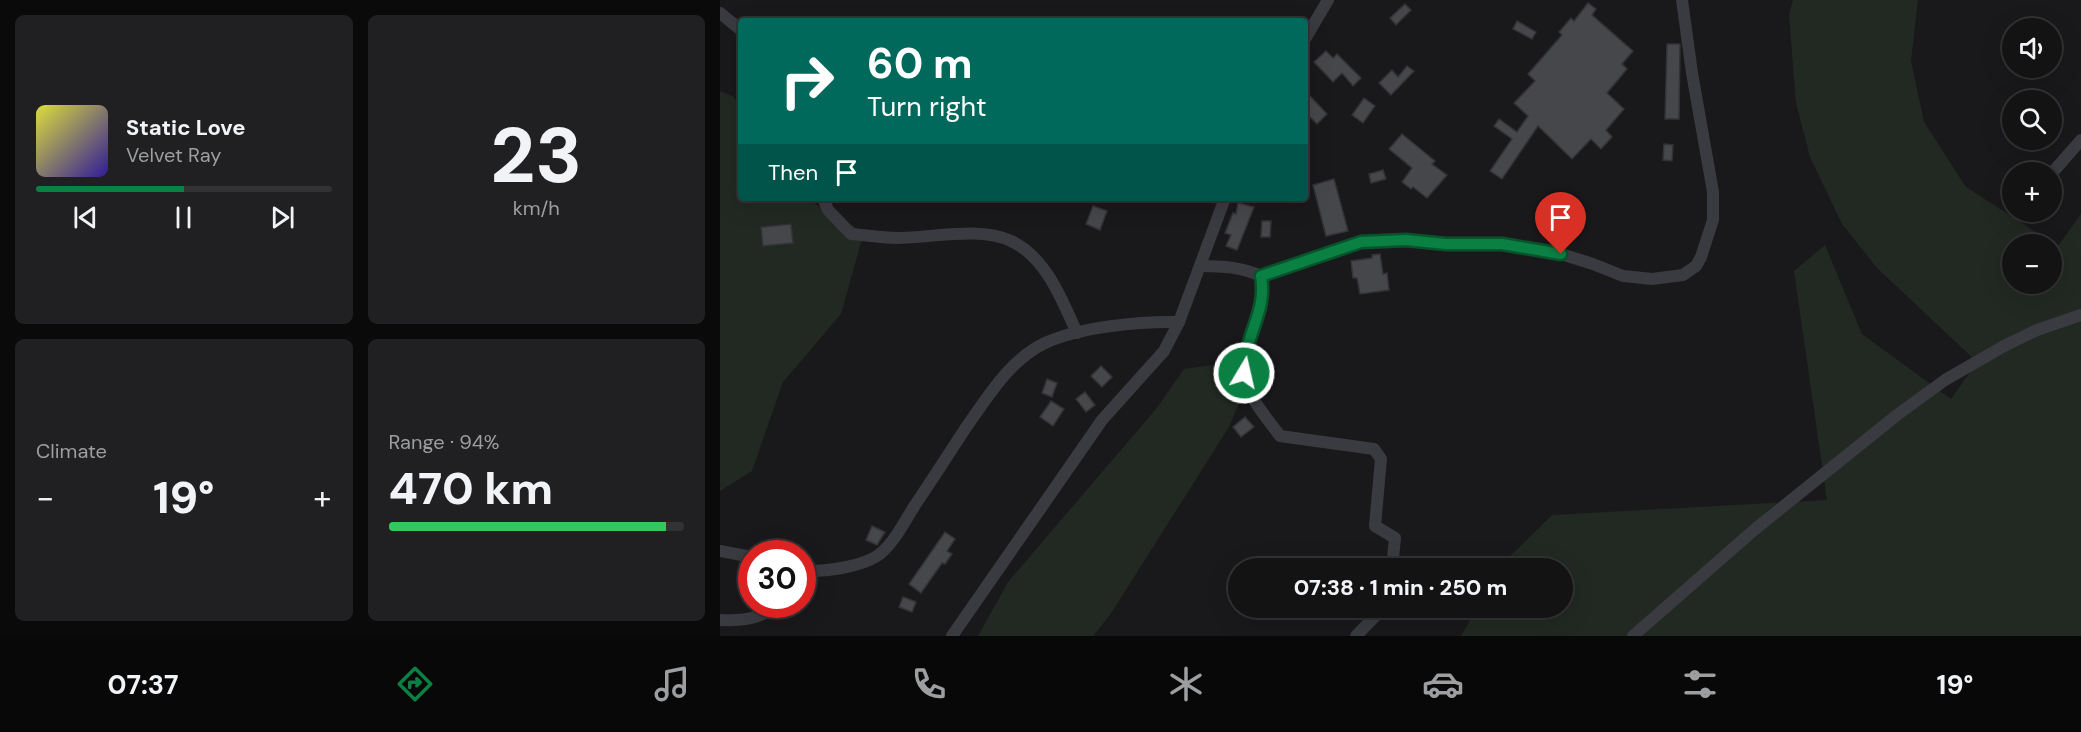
<!DOCTYPE html>
<html lang="en">
<head>
<meta charset="utf-8">
<style>
  :root { --surface:#131314; --page:#202022; --text:#f1f3f6; --muted:#9d9ea0; --line:#323234; --accent:#0b8043 }
  body { margin:0; font-family:"DM Sans",sans-serif; background:var(--page); color:var(--text); height:100vh; display:flex; flex-direction:column; font-size:22px; white-space:nowrap }
  * { box-sizing:border-box; margin:0 }
  p { font-size:20px; color:var(--muted) }
  .icon { flex:none; width:33px; height:33px; fill:none; stroke:currentColor; stroke-width:2; stroke-linecap:round; stroke-linejoin:round }
  .map { position:relative; flex:1; overflow:hidden }
  .details { display:flex; flex-direction:column; gap:15px; padding:15px; background:#0a0a0b; width:720px }
  .details>* { flex:none }
  .top-card { position:absolute; left:18px; top:18px; width:570px; height:183px; border-radius:6px; box-shadow:0 6px 24px #0002,0 0 0 2px var(--line); background:#00695c; color:#fff; overflow:hidden }
  .controls { position:absolute; left:1282px; top:18px; display:grid; gap:12px }
  .controls a { display:grid; place-items:center; width:60px; height:60px; border-radius:50%; background:var(--surface); box-shadow:0 6px 24px #0002,0 0 0 2px var(--line); font-size:30px }
  .speed { position:absolute; left:18px; top:540px; display:flex; gap:12px; font-size:30px; font-weight:700; text-align:center }
  .speed>* { display:grid; place-content:center; width:78px; height:78px; border-radius:50%; background:var(--surface); box-shadow:0 6px 24px #0002,0 0 0 2px var(--line); line-height:1 }
  .speed .limit { border:9px solid #d22; background:#fff; color:#111 }
  .pin { position:absolute; display:grid; place-items:center; width:51px; height:51px; color:#fff; margin:-62px -26px; border-radius:50% 50% 50% 0; rotate:-45deg; box-shadow:0 0 6px #0007 }
  .pin .icon { rotate:45deg }
  .me { position:absolute; width:66px; margin:-33px; rotate:9deg; stroke-linejoin:round; filter:drop-shadow(0 0 4px #0008) }
  .turn { display:flex; align-items:center; gap:21px; height:126px; padding:0 30px; font-size:27px }
  .turn .icon { width:78px; height:78px; stroke-width:2.5 }
  .turn b { display:block; font-size:42px; line-height:51px }
  .then { display:flex; align-items:center; height:57px; padding:0 30px; background:#0003; gap:12px; font-size:22px }
  .big { font-size:45px; font-weight:800; line-height:1.1 }
  .details .tile { flex:1; display:flex; flex-direction:column; justify-content:center; gap:9px; min-width:0; padding:0 21px; border-radius:9px; background:var(--page) }
  .details .dial { align-items:center; gap:0 }
  .dial b { font-size:78px; line-height:1 }
  .song { display:flex; align-items:center; gap:18px }
  .cover { width:72px; height:72px; border-radius:9px; background:linear-gradient(135deg,hsl(60 70% 55%),hsl(250 70% 35%)) }
  .played { height:6px; border-radius:3px; background:linear-gradient(90deg,var(--accent) 50%,var(--line) 50%) }
  .keys { display:flex; justify-content:space-around; direction:ltr }
  .heat { display:flex; justify-content:space-between; align-items:center; font-size:33px; direction:ltr }
  .charge { height:9px; border-radius:4px; background:linear-gradient(90deg,#34c759 94%,var(--line) 0) }
  .details .tiles { flex:1; display:grid; gap:15px; grid-template-columns:repeat(2,1fr) }
  .trip { position:absolute; left:508px; top:558px; width:345px; height:60px; border-radius:30px; background:var(--surface); box-shadow:0 6px 24px #0002,0 0 0 2px var(--line); font-weight:800; line-height:60px; text-align:center }
  .tab-bar { display:flex; height:96px; justify-content:space-around; align-items:center; background:#080808; color:var(--muted) }
  .tab-bar .icon { width:42px; height:42px }
  .tab-bar .active { color:var(--accent) }
  .tab-bar b { font-size:27px; color:var(--text) }
  main { display:flex; flex:1; min-height:0 }
  .map>svg:first-child { display:block }
</style>
</head>
<body>
<main>
<section class="details">
<div class="tiles">
<div class="tile">
<div class="song"><i class="cover"></i><div><b>Static Love</b><p>Velvet Ray</p></div></div>
<div class="played"></div>
<div class="keys"><svg class="icon" aria-label="previous" viewBox="0 0 24 24"><path d="M18 5L8 12l10 7zM5 5v14"/></svg><svg class="icon" aria-label="pause" viewBox="0 0 24 24"><path d="M8 5v14M16 5v14"/></svg><svg class="icon" aria-label="next" viewBox="0 0 24 24"><path d="M6 5l10 7-10 7zM19 5v14"/></svg></div>
</div>
<div class="tile dial"><b>23</b><p>km/h</p></div>
<div class="tile"><p>Climate</p>
<div class="heat"><a>−</a><b class="big">19°</b><a>+</a></div>
</div>
<div class="tile"><p>Range · 94%</p><b class="big">470 km</b><div class="charge"></div></div>
</div>
</section>
<div class="map">
<svg width="1361" height="636" viewBox="0 0 1361 636">
  <rect width="100%" height="100%" fill="#19191b"/>
  <g fill="#212922" fill-rule="evenodd">
    <path d="M1073,0H1198L1191,61L1204,122L1246,187L1338,246L1361,214V636H741L757,608H843V568H778L832,515L1107,500L1074,271L1105,245L1142,334L1231,399L1257,362L1157,268L1122,224L1090,157L1076,103L1069,15ZM1293,244H1332V284H1293Z"/>
    <polygon points="0,91 14,97 21,112 21,198 89,198 98,206 144,232 121,314 63,382 32,471 0,491"/>
    <polygon points="491,365 524,391 509,427 390,615 373,636 258,636 288,582 436,409 464,369"/>
  </g>
  <g fill="#46474b" stroke="#333337" stroke-width="1.5">
    <polygon points="868,3 876,9 872,15 913,51 902,64 907,69 887,93 904,109 886,130 892,137 881,149 871,139 852,159 818,126 782,179 770,171 792,139 774,126 779,119 797,132 808,116 794,103 815,81 808,74 842,35 839,32 851,18 854,21"/>
    <polygon points="685,4 691,10 676,25 670,18"/>
    <polygon points="797,21 816,32 812,39 793,29"/>
    <polygon points="947,44 960,44 959,119 945,119"/>
    <polygon points="606,51 613,58 617,54 641,78 633,86 622,73 613,82 594,62"/>
    <polygon points="687,66 694,71 671,95 659,83 672,70 678,77"/>
    <polygon points="590,96 607,114 597,124 585,112 585,101"/>
    <polygon points="644,98 655,106 643,123 632,115"/>
    <polygon points="682,134 715,161 712,164 727,175 707,198 693,187 691,189 682,182 692,168 669,149"/>
    <polygon points="944,144 953,145 952,161 943,160"/>
    <polygon points="663,170 666,179 651,183 649,174"/>
    <polygon points="614,179 628,231 606,236 593,185"/>
    <polygon points="518,203 534,207 517,250 506,246 511,235 505,233 513,213 516,214"/>
    <polygon points="373,206 387,211 380,230 366,224"/>
    <polygon points="542,221 551,221 550,237 541,237"/>
    <polygon points="71,224 73,243 43,246 41,227"/>
    <polygon points="660,254 663,274 667,273 669,290 640,294 637,278 633,278 631,261 652,258 652,255"/>
    <polygon points="381,366 392,377 382,387 371,376"/>
    <polygon points="327,379 337,383 332,397 322,393"/>
    <polygon points="365,392 375,405 366,412 356,399"/>
    <polygon points="331,401 344,409 333,426 320,417"/>
    <polygon points="525,417 534,427 521,437 513,427"/>
    <polygon points="152,526 165,532 157,545 146,540"/>
    <polygon points="225,532 235,539 227,551 232,554 225,564 222,563 201,593 189,584"/>
    <polygon points="183,597 196,602 192,612 179,607"/>
  </g>
  <g fill="none" stroke-linecap="round" stroke-linejoin="round">
    <g stroke="#3a3b40" stroke-width="12">
      <polyline points="0,13 21,30"/>
      <polyline points="585,39 608,0"/>
      <polyline points="1332,173 1361,140"/>
      <path d="M103,198L108,210L131,234C146,235 162,238 177,238C211,238 260,226 291,241C326,257 342,300 357,333"/>
      <path d="M481,266C503,266 521,267 541,276L641,241L685,240L726,244H782L841,254L873,264L903,276L932,279L963,275L976,266L981,257L993,220V192L972,73L962,0"/>
      <path d="M541,276C548,315 523,338 524,372C525,394 547,418 560,436L654,449L661,459L655,526L675,538L672,568"/>
      <polyline points="0,551 32,557"/>
      <path d="M82,569C100,574 146,566 161,553C175,541 185,521 195,505C212,480 228,455 245,429C267,398 289,360 325,343C360,327 420,321 459,322"/>
      <path d="M0,620C26,621 38,619 60,604"/>
      <polyline points="232,636 382,420 444,351 459,322 505,198"/>
      <polyline points="636,636 663,608"/>
      <polyline points="913,636 1034,530 1177,415 1225,380 1284,346 1317,330 1361,315"/>
    </g>
  </g>
  <g fill="none" stroke-linecap="round" stroke-linejoin="round">
    <defs>
      <path id="route" d="M524,373C525,366 525,357 527,350C533,323 546,306 541,276L641,242L686,240L726,244H782L841,254"/>
    </defs>
    <use href="#route" stroke="#07532c" stroke-width="15"/>
    <use href="#route" stroke="#0b8043" stroke-width="10"/>
  </g>
</svg>
<div class="controls">
<a><svg class="icon" aria-label="sound" viewBox="0 0 24 24"><path d="M4 9h4l5-4v14l-5-4H4zM17 9q2 3 0 6"/></svg></a>
<a><svg class="icon" aria-label="search" viewBox="0 0 24 24"><circle cx="10" cy="10" r="6"/><path d="M15 15l6 6"/></svg></a>
<a>+</a>
<a>−</a>
</div>
<div class="speed"><div class="limit">30</div></div>
<div class="pin" style="left:841px;top:254px;background:#d93025"><svg class="icon" aria-label="arrive" viewBox="0 0 24 24"><path d="M6 21V4h12l-3 4 3 4H6"/></svg></div>
<svg class="me" style="left:524px;top:373px" viewBox="-20 -20 40 40"><circle r="17" fill="#0b8043" stroke="#fff" stroke-width="3"/><path d="M0-11L8 9 0 5-8 9z" fill="#fff"/></svg>
<div class="trip">07:38 · 1 min · 250 m</div>
<div class="top-card">
<div class="turn"><svg class="icon" aria-label="right" viewBox="0 0 24 24"><path d="M7 20v-9h11M14 6l5 5-5 5"/></svg><div><b>60 m</b>Turn right</div></div>
<div class="then">Then<svg class="icon" aria-label="arrive" viewBox="0 0 24 24"><path d="M6 21V4h12l-3 4 3 4H6"/></svg></div>
</div>
</div>
</main>
<nav class="tab-bar">
<b>07:37</b>
<svg class="icon active" aria-label="directions" viewBox="0 0 24 24"><path d="M12 3l9 9-9 9-9-9zM9 14v-3h6M13 9l2 2-2 2"/></svg>
<svg class="icon" aria-label="music" viewBox="0 0 24 24"><path d="M9 18V5l10-2v13"/><circle cx="6" cy="18" r="3"/><circle cx="16" cy="16" r="3"/></svg>
<svg class="icon" aria-label="phone" viewBox="0 0 24 24"><path d="M5 4h4l2 5-3 2q2 4 5 5l2-3 5 2v4C11 20 4 13 5 4z"/></svg>
<svg class="icon" aria-label="climate" viewBox="0 0 24 24"><path d="M12 3v18M4 7l16 10M4 17L20 7"/></svg>
<svg class="icon" aria-label="car" viewBox="0 0 24 24"><path d="M5 17H2v-5l4-1 3-4h7l3 4 3 1v5h-3M9 17h6M6 11h13"/><circle cx="7" cy="17" r="2"/><circle cx="17" cy="17" r="2"/></svg>
<svg class="icon" aria-label="filters" viewBox="0 0 24 24"><path d="M4 7h16M4 17h16"/><circle cx="9" cy="7" r="2"/><circle cx="15" cy="17" r="2"/></svg>
<b>19°</b>
</nav>
</body>
</html>
